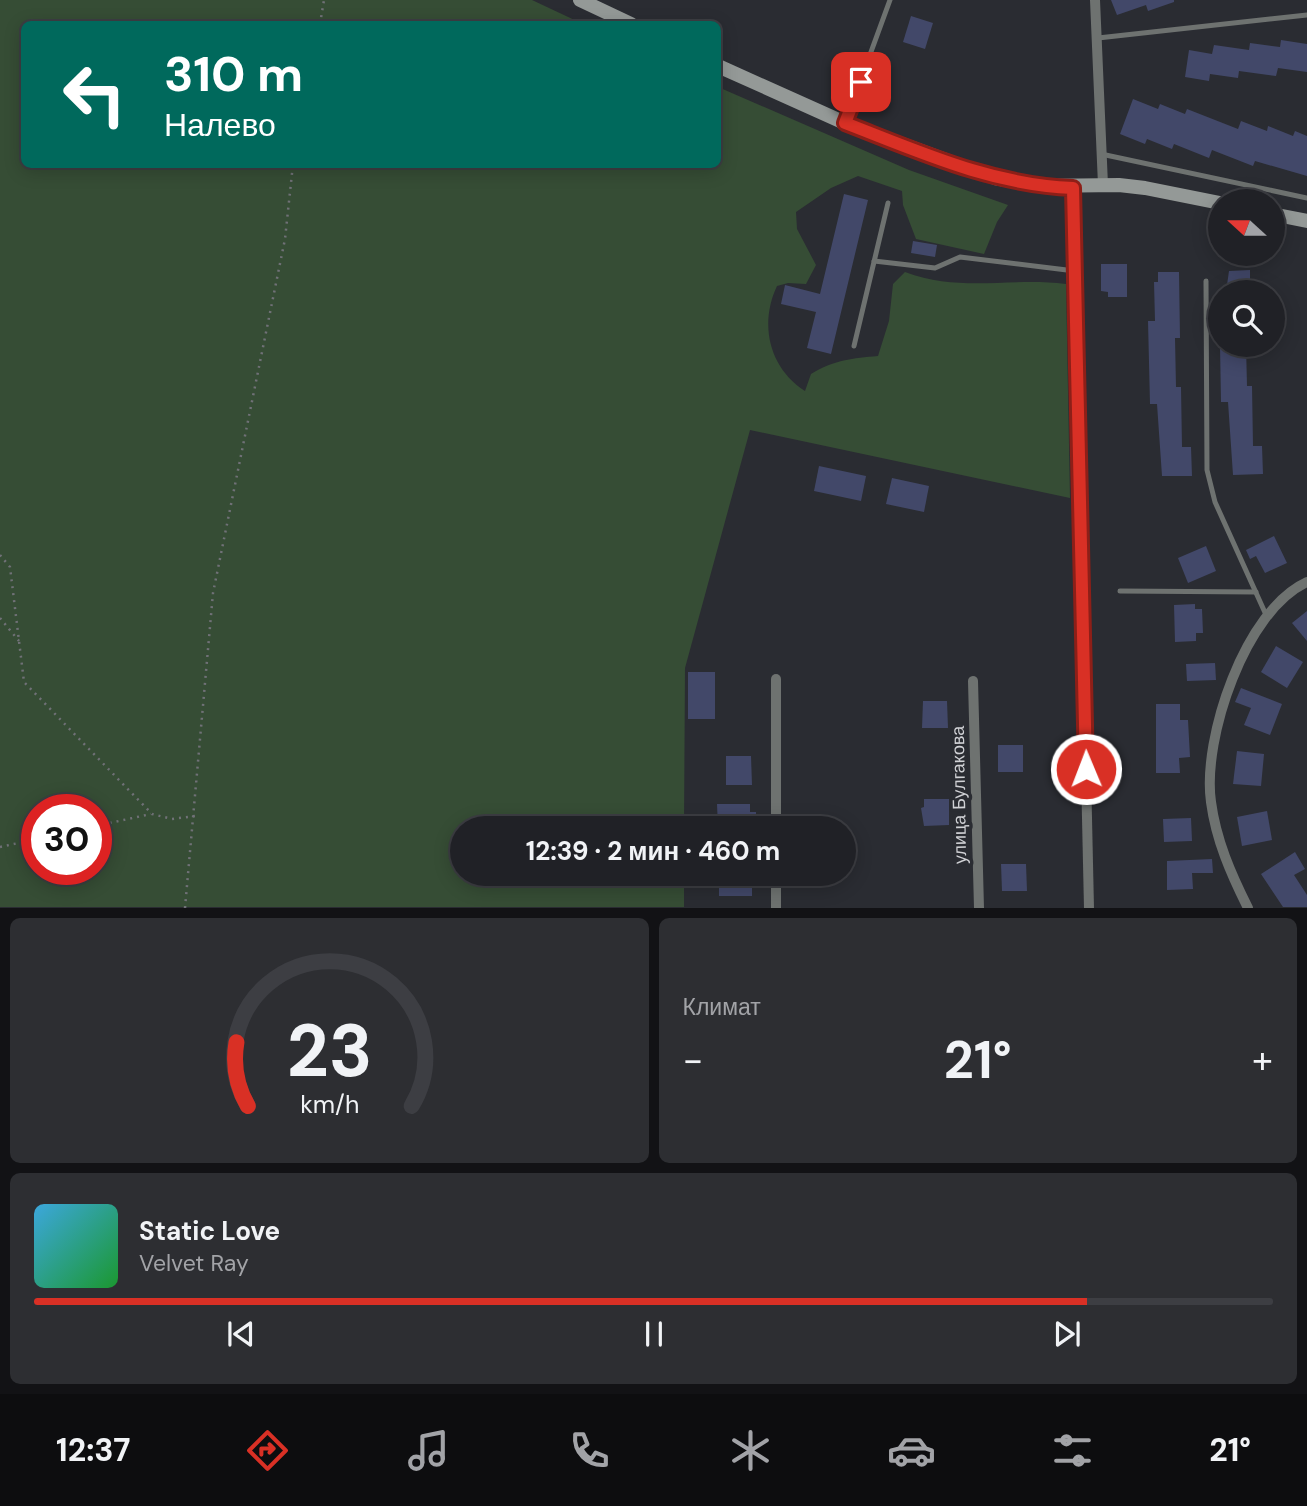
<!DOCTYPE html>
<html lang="ru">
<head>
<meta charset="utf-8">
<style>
  :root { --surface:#202126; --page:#2d2e32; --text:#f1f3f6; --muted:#a2a3a7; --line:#3d3e43; --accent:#d93025 }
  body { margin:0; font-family:"DM Sans",sans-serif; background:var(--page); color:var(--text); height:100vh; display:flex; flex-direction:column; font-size:26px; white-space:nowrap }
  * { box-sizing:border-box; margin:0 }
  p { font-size:23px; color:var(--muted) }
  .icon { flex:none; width:38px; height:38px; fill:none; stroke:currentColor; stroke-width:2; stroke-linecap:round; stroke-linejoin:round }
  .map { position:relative; height:908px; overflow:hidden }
  .drawer { display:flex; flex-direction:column; gap:10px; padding:10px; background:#121215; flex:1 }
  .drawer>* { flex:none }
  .guide { position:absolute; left:21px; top:21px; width:700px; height:147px; border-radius:10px; box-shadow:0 4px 18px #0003,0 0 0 2px var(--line); background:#00695c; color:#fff; overflow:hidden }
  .needle { width:46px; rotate:291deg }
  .tools { position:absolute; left:1208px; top:189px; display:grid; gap:14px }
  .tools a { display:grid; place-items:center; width:77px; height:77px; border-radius:50%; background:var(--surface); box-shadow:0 4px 18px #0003,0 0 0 2px var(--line); font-size:35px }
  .speed { position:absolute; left:21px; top:794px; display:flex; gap:14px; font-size:35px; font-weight:700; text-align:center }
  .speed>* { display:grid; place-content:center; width:91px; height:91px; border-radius:50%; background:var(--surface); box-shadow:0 4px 18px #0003,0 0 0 2px var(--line); line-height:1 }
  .speed .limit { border:10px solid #d22; background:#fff; color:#111 }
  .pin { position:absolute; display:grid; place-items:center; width:60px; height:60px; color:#fff; margin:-30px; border-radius:14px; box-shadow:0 4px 10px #0006 }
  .me { position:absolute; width:77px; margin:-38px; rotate:359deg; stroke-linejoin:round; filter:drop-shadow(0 0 5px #0008) }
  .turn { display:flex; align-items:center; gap:24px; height:147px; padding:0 28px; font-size:32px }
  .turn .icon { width:91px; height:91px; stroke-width:2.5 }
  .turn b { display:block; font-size:49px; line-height:60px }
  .big { font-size:52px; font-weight:700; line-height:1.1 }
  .drawer .widget { flex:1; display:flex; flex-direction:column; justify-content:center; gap:10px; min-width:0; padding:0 24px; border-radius:10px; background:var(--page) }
  .drawer .dial { align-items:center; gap:0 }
  .dial svg { height:182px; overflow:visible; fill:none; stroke:var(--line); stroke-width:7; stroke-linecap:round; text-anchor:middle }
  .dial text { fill:var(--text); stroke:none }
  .song { display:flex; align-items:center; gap:21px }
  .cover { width:84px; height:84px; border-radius:10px; background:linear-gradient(135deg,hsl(200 70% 55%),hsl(130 70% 35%)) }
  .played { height:7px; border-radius:4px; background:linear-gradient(90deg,var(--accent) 85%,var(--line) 85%) }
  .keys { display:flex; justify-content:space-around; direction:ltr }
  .heat { display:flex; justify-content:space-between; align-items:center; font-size:38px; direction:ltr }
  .drawer .tiles { flex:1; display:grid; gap:10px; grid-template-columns:1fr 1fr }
  .widget:last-child { grid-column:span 2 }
  .trip { position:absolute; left:450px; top:816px; width:406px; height:70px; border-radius:35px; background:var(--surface); box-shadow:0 4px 18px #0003,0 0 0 2px var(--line); font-weight:700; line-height:70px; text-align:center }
  .menu { display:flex; height:112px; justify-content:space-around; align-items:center; background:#0d0d0f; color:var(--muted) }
  .menu .icon { width:49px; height:49px }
  .menu .on { color:var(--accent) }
  .menu b { font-size:32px; color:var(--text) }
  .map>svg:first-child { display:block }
</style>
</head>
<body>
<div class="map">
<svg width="1307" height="908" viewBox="0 0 1307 908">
  <rect width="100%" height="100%" fill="#2a2c32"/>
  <path fill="#364d35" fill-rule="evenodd" d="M0,0H532L583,24H24V164H718V87L909,170L1008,205L997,222L984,254L916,239L903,205L902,191L858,176L831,188L796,212L797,229L816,265L806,284L788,283L777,286C759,324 769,368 805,391L811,374C834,360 853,358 878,356L889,321L893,284L905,272C962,293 1009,277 1066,284L1070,498L750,430L685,668L684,828H462V873H684V907H0ZM37,810H96V870H37Z"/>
  <g fill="#424869">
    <polygon points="1111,0 1174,0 1174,2 1148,11 1146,5 1117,15"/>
    <polygon points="911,16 933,23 925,49 903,42"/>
    <polygon points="1281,40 1307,44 1307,72 1278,68 1276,76 1239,71 1238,78 1210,74 1209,81 1185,77 1189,50 1212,54 1214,45 1249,50 1250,43 1280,47"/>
    <polygon points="1133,99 1158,109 1160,104 1185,114 1187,109 1238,129 1241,121 1267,131 1268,126 1293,136 1295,131 1307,136 1307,176 1255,161 1253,166 1212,150 1209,158 1174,144 1172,149 1147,139 1145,144 1120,134"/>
    <polygon points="844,194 868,200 831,354 807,348 816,312 781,304 785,285 820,294"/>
    <polygon points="913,241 937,245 935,257 911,253"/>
    <polygon points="1101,264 1127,264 1127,297 1108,297 1108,292 1101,291"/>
    <polygon points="1250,270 1250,292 1226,292 1229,271"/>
    <polygon points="1158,272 1179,272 1180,338 1175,338 1176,387 1181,387 1182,447 1191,447 1192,476 1162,476 1157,404 1150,404 1148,321 1155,321 1154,282 1158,282"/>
    <polygon points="1220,345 1246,345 1247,386 1252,386 1253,446 1262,446 1263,474 1233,475 1228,402 1221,402"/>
    <polygon points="819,466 866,476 861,501 814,491"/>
    <polygon points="892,478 929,486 924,512 886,504"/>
    <polygon points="1274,536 1287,563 1265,573 1256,556 1250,559 1246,550"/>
    <polygon points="1206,546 1216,571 1188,583 1178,558"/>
    <polygon points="1195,604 1195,609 1202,609 1203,633 1196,633 1196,641 1175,642 1174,605"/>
    <polygon points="1307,611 1307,641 1292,623"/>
    <polygon points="1276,646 1303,662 1287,688 1261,672"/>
    <polygon points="1215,663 1216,680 1187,681 1186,664"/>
    <rect x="688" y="672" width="27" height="47"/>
    <polygon points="1241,688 1282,704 1270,735 1244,725 1251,708 1235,702"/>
    <polygon points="923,701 947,701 948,728 922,728"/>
    <polygon points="1156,704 1180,704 1180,720 1188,720 1190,757 1179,758 1180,773 1156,773"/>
    <rect x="998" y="745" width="25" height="27"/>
    <polygon points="1237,751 1264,754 1261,786 1233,784"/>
    <polygon points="726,756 751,756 752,785 726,785"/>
    <polygon points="924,799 949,799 949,825 924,826 921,808 924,807"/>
    <polygon points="717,804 750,804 750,812 756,812 756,824 750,824 750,828 718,828"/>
    <polygon points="1267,811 1272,840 1242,846 1237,817"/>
    <polygon points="1191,818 1192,841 1164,842 1163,819"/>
    <polygon points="1295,852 1305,869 1294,875 1307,895 1307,907 1283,907 1261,874"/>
    <polygon points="1212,859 1213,873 1192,873 1193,889 1167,890 1167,861"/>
    <polygon points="1001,864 1026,864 1027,891 1002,891"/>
    <polygon points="719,873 757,874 757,886 752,886 752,896 719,896"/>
  </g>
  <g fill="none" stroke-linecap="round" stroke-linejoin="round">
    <g stroke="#707177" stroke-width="2.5" stroke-dasharray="2 5" stroke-linecap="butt">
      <polyline points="320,24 324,0"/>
      <polyline points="0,555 10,567 24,682 152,814 172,819 195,816"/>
      <polyline points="0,618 19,641"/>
      <polyline points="96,826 151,814"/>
      <polyline points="0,847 37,839"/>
      <polyline points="185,908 213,593 285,239 293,164"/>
    </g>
    <g stroke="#6e7270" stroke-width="5">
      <polyline points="1098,38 1307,15"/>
      <polyline points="845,123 890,0"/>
      <polyline points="1101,154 1307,198"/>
      <polyline points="874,261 935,268 960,257 1075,271"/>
      <polyline points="1206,281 1207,470 1215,502 1267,617"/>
      <polyline points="854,346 888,203"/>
      <polyline points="1120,591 1256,592"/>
    </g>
    <g stroke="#6e7270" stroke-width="10">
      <polyline points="1095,0 1103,185"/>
      <polyline points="1073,188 1089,908"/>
      <polyline points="776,679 776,828"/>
      <polyline points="973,681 979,908"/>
      <polyline points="776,873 776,908"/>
      <path d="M1248,908C1231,874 1216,840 1211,802C1202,739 1245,610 1307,582"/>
    </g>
    <g stroke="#949997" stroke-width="14">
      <polyline points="580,0 631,24"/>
      <polyline points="718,66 845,123 995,178 1037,186 1119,185 1145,188 1220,203"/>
      <polyline points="1272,214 1307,221"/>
    </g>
  </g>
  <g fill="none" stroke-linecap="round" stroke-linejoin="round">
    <defs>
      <path id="route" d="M861,82L845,123C920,152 992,185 1073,188L1086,769"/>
    </defs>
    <use href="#route" stroke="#8d1f18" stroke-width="18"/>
    <use href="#route" stroke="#d93025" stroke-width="12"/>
  </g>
  <g text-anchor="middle" stroke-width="7" stroke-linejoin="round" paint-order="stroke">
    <g font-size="18" fill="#d0d1d5" stroke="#2a2c32">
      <text transform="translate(959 795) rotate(-91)" y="6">улица Булгакова</text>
    </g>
  </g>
</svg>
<div class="tools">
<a><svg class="needle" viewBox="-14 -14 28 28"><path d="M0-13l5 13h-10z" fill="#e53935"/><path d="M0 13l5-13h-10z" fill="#a2a3a7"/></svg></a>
<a><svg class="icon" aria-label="search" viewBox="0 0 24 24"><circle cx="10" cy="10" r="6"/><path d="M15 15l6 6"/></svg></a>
</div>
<div class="speed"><div class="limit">30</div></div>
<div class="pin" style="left:861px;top:82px;background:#d93025"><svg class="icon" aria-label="arrive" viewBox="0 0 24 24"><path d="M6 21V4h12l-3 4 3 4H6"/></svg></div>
<svg class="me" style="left:1086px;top:769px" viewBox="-20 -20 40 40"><circle r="17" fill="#d93025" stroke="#fff" stroke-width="3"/><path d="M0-11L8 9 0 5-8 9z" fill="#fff"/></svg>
<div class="trip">12:39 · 2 мин · 460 m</div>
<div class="guide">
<div class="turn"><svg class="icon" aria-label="left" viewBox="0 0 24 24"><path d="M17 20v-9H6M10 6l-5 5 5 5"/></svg><div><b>310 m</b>Налево</div></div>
</div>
</div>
<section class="drawer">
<div class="tiles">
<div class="widget dial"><svg viewBox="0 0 100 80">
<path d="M14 69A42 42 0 1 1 86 69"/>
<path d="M14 69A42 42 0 0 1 9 41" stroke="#d93025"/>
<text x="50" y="56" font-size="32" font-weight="700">23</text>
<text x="50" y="72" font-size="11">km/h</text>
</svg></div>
<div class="widget"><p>Климат</p>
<div class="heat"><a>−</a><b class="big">21°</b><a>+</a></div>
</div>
<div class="widget">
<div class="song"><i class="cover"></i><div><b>Static Love</b><p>Velvet Ray</p></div></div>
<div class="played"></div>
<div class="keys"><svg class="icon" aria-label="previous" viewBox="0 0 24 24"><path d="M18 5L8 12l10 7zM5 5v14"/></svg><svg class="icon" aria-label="pause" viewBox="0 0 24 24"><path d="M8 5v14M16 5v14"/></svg><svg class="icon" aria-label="next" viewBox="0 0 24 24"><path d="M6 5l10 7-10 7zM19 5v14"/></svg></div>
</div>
</div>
</section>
<nav class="menu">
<b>12:37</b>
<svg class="icon on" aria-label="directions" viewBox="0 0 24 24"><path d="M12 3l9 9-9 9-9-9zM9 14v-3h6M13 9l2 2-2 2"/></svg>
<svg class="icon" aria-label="music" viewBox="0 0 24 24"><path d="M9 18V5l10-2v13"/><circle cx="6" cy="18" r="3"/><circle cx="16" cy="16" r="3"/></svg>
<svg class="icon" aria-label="phone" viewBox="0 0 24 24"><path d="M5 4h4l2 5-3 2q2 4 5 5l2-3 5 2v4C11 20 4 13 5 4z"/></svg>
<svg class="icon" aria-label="climate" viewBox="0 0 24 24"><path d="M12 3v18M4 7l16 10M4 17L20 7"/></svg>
<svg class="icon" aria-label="car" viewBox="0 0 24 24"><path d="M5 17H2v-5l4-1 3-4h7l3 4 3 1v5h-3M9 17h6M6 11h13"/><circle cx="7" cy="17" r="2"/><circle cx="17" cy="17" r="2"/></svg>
<svg class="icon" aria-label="filters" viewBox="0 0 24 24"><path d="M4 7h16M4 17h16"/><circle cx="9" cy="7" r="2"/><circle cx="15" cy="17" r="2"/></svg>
<b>21°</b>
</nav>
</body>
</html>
